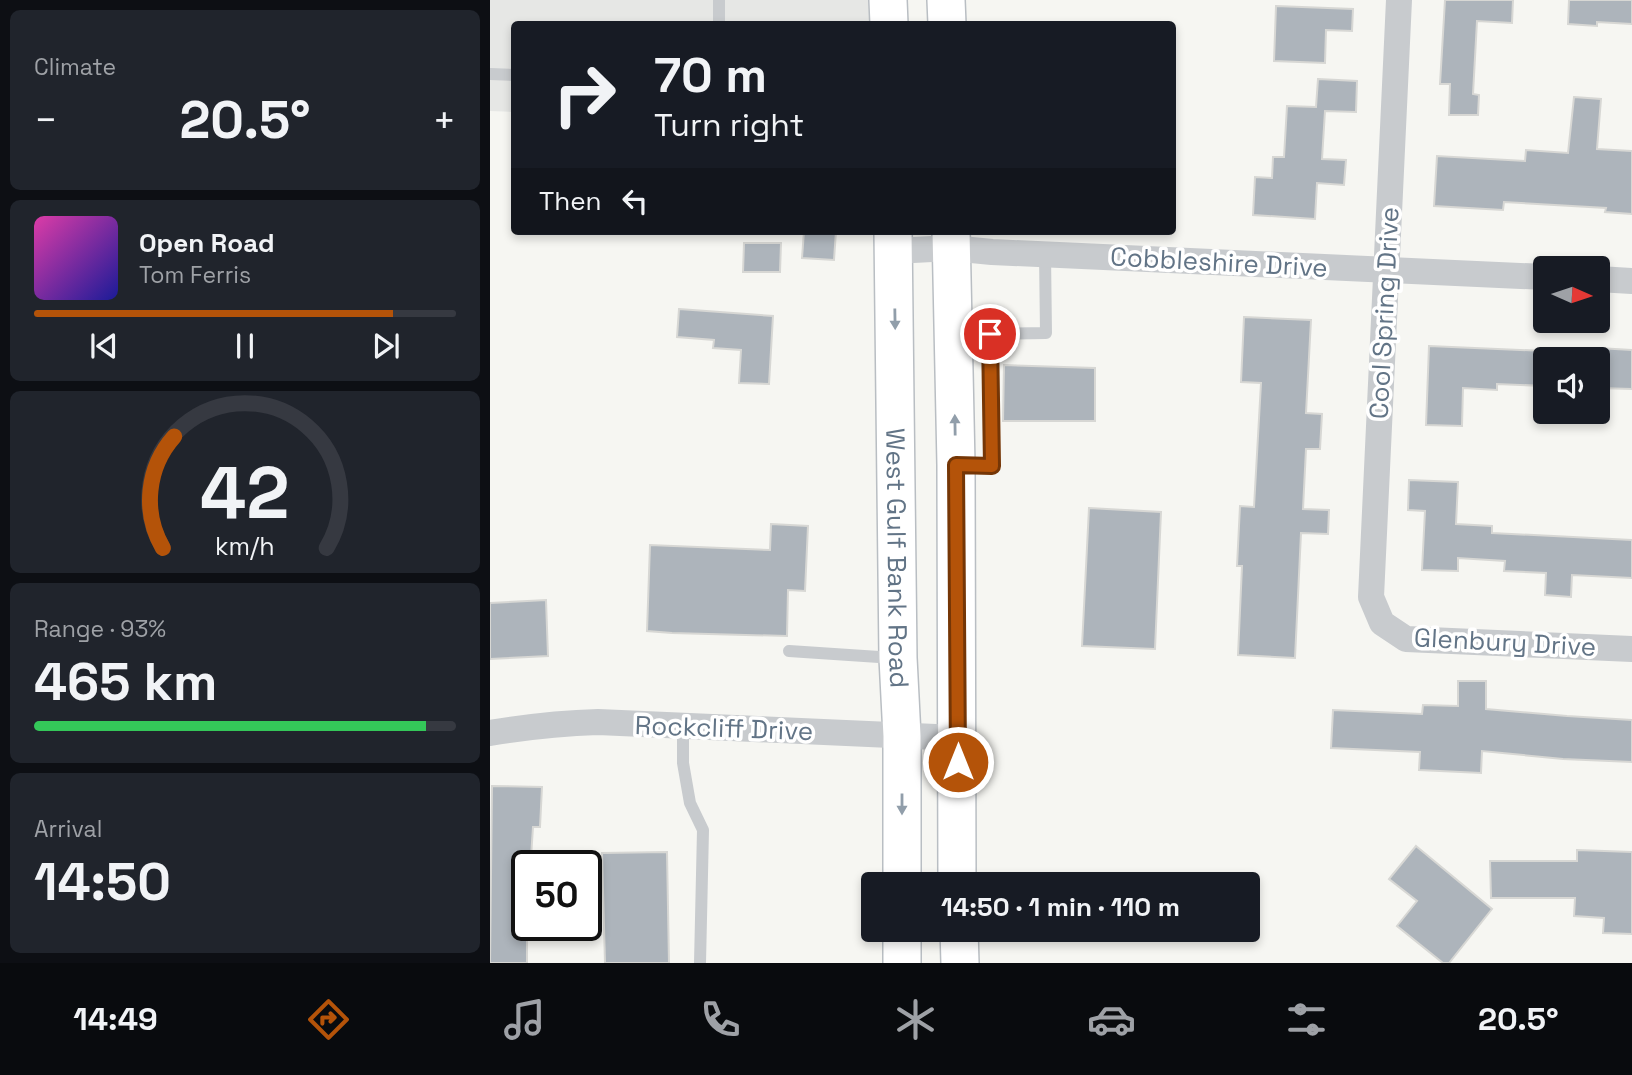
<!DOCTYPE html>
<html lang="en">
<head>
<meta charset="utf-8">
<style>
  :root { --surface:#171b24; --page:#20242c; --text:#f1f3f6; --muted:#9ea1a6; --line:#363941; --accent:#b45309 }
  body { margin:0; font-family:"Space Grotesk",sans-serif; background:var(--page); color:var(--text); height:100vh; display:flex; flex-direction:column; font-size:26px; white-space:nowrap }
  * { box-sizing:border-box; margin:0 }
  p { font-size:23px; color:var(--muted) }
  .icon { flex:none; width:38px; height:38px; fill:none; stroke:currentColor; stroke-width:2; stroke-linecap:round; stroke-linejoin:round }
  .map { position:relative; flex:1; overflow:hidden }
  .drawer { display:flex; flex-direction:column; gap:10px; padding:10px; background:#0d0f14; width:490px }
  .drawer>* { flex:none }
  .top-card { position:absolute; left:21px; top:21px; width:665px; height:214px; border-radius:7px; box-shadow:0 4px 10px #0003; background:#171b24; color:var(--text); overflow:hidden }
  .needle { width:46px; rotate:93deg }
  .buttons { position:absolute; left:1043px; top:256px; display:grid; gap:14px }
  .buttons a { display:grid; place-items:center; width:77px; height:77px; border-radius:7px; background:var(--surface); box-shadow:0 4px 10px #0003; font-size:35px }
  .speed { position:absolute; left:21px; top:850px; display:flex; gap:14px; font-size:35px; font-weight:700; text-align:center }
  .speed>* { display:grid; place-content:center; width:91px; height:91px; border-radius:50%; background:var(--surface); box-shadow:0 4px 10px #0003; line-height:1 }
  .speed .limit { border:4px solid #111; border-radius:10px; background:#fff; color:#111 }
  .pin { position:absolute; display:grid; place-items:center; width:60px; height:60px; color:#fff; margin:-30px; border:4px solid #fff; border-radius:50%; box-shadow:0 2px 7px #0007 }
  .me { position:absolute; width:77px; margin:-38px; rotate:0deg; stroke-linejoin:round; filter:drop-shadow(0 0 5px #0008) }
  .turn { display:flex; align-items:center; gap:24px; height:147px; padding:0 28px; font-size:32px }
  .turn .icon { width:91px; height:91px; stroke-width:2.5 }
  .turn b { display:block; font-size:49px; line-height:60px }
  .then { display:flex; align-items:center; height:66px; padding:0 28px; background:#0003; gap:14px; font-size:26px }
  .big { font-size:52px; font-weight:800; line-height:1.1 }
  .drawer .tile { flex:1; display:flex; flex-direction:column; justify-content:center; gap:10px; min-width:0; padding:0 24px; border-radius:10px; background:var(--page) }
  .drawer .dial { align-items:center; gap:0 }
  .dial svg { height:182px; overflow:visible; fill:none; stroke:var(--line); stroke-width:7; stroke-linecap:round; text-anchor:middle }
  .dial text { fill:var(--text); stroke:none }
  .song { display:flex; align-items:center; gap:21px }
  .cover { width:84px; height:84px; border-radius:10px; background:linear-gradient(135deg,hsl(320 70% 55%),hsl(240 70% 35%)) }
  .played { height:7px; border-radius:4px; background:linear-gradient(90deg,var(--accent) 85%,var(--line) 85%) }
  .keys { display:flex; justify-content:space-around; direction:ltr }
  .heat { display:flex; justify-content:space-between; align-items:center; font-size:38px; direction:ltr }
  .charge { height:10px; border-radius:5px; background:linear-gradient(90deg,#34c759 93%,var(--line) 0) }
  .trip { position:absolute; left:371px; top:872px; width:399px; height:70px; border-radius:7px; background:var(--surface); box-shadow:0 4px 10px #0003; font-weight:800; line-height:70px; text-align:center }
  .menu { display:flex; height:112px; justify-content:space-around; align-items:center; background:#090b0e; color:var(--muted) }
  .menu .icon { width:49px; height:49px }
  .menu .selected { color:var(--accent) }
  .menu b { font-size:32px; color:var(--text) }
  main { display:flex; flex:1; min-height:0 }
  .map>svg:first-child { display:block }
</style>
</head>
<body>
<main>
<section class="drawer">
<div class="tile"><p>Climate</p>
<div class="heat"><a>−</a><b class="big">20.5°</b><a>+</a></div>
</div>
<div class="tile">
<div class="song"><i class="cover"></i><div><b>Open Road</b><p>Tom Ferris</p></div></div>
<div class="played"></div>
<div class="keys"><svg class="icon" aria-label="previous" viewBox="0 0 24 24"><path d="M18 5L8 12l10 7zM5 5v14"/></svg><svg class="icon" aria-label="pause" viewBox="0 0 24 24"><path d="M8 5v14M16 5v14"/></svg><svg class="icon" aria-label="next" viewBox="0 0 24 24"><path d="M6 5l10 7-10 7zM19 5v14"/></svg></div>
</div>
<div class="tile dial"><svg viewBox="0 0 100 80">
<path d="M14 69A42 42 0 1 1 86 69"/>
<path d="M14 69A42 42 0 0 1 19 20" stroke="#b45309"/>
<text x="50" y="56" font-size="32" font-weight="700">42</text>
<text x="50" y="72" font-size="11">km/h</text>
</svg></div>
<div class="tile"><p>Range · 93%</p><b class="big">465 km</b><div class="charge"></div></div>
<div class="tile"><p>Arrival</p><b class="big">14:50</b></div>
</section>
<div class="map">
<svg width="1142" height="963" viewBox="0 0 1142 963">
  <rect width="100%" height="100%" fill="#f6f6f2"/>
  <polygon fill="#e6e7e5" points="0,0 397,0 397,24 24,24 24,112 0,111"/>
  <g fill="#adb4bb" stroke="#d7d7d4" stroke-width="2">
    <polygon points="955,0 1023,0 1022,23 987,21 983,94 989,95 988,115 959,115 960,84 950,84"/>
    <polygon points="1079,0 1142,0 1142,24 1107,22 1107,26 1078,24"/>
    <polygon points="786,6 863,9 862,31 836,30 835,63 784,61"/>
    <polygon points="828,79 867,81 866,112 835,111 832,159 856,160 854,185 827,183 825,219 763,215 765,177 782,178 783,157 794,157 797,106 826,107"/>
    <polygon points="1084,97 1111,99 1107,149 1142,151 1142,214 1115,212 1116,208 1014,202 1013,210 944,206 947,156 1035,161 1036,150 1078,153"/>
    <polygon points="314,231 346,231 344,260 312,258"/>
    <polygon points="254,243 291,243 290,272 253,272"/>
    <polygon points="189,309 283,316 279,384 249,383 251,350 223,348 224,340 187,337"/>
    <polygon points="754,317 821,320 816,413 832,414 830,449 816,449 813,509 839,510 838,534 811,533 805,658 748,655 752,566 747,566 750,506 764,507 771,383 751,382"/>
    <polygon points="939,346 1055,351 1055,386 1007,384 1007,390 973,388 972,426 936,425"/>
    <polygon points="1108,348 1142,350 1142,389 1108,388"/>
    <polygon points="514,365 605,368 605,421 513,421"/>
    <polygon points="919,480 968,482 966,524 1002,526 1002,533 1142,540 1142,578 1082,575 1081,597 1055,595 1056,573 1014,571 1015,561 968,558 968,571 932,570 935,511 918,510"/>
    <polygon points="599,508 671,512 665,649 592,646"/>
    <polygon points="281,524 318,526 315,591 298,590 297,636 182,633 157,631 160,545 280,550"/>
    <polygon points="56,600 58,656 0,659 0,603"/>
    <polygon points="968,681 996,681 996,709 1077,716 1142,720 1142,762 1073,759 992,751 991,773 929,770 930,752 841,748 843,710 932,714 933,705 968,706"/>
    <polygon points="2,786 52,787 50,827 43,827 41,857 37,857 37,963 0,963"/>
    <polygon points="926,846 1002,909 959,963 953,963 907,926 927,901 899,879"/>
    <polygon points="1087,850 1142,852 1142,934 1113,933 1114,918 1084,916 1085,898 1001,898 1000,861 1087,861"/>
    <polygon points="177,852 179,963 115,963 112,853"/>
  </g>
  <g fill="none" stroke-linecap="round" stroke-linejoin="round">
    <defs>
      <g id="secondary">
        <polyline points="398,0 399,24"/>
        <polyline points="456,0 457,24"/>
        <path id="s1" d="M403,231L408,658L412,736V884"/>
        <polyline points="461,231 466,465 467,884"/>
        <polyline points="469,929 470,963"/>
        <polyline points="412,963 412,929"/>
      </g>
    </defs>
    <use href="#secondary" stroke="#b9bec3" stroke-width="40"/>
    <g stroke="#c8cbce" stroke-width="12">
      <polyline points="229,0 229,24"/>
      <polyline points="0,74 24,75"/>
      <polyline points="471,465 502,465 500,334 556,333 555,254"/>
      <polyline points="299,651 404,658"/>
      <polyline points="193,726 193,763 200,803 213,830 210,963"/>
    </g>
    <g stroke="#c8cbce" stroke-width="26">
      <polyline points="909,0 881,597 892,623 916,639 1142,649"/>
      <polyline points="404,251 461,248 502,252 1055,277"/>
      <polyline points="1108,279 1142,281"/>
      <path d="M0,733C36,727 71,723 108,722L468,738"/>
    </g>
    <use href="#secondary" stroke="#fff" stroke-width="37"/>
  </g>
  <defs><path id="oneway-solid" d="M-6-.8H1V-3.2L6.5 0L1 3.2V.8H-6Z" transform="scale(1.75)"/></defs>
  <g fill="#919eaa">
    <use href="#oneway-solid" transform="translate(405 319) rotate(89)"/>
    <use href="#oneway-solid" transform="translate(465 425) rotate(-91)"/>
    <use href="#oneway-solid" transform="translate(412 804) rotate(90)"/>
  </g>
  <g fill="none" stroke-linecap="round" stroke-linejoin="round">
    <defs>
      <polyline id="route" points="468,762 466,465 502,466 500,334"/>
    </defs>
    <use href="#route" stroke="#753606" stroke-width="18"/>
    <use href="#route" stroke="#b45309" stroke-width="12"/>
  </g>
  <g text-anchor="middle" stroke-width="7" stroke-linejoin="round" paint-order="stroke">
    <g font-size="26" fill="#627486" stroke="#fff">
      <text transform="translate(729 262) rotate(3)" y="9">Cobbleshire Drive</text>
      <text transform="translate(894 313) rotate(-87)" y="9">Cool Spring Drive</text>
      <text dy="9" stroke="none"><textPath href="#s1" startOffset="327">West Gulf Bank Road</textPath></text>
      <text transform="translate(1015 642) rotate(3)" y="9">Glenbury Drive</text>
      <text transform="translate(234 728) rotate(2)" y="9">Rockcliff Drive</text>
    </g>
  </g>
</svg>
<div class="buttons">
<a><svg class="needle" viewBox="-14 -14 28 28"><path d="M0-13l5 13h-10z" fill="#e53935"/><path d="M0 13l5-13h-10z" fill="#9ea1a6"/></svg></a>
<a><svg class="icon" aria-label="sound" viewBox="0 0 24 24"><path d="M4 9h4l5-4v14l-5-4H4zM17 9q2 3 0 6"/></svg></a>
</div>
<div class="speed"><div class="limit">50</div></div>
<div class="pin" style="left:500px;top:334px;background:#d93025"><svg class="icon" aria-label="arrive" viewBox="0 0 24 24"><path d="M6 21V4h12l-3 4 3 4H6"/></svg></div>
<svg class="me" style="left:468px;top:762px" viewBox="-20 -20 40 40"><circle r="17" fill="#b45309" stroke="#fff" stroke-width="3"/><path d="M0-11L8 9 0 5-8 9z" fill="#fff"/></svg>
<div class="trip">14:50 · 1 min · 110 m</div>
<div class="top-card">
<div class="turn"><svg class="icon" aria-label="right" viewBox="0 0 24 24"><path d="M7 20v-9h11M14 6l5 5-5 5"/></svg><div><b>70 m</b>Turn right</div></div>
<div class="then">Then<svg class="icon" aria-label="left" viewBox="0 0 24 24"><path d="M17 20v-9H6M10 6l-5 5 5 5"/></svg></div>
</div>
</div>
</main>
<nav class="menu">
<b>14:49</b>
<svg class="icon selected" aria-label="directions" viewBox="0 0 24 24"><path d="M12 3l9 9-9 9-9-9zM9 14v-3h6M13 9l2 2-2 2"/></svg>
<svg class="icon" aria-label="music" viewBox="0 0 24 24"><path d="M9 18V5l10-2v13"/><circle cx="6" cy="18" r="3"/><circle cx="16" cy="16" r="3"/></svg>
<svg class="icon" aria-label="phone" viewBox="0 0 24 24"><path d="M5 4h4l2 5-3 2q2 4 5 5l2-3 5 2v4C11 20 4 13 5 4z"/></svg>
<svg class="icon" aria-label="climate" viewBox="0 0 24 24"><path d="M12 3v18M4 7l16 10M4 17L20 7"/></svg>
<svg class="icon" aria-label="car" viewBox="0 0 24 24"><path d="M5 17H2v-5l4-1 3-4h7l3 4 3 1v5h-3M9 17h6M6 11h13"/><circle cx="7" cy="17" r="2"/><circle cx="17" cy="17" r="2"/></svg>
<svg class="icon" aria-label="filters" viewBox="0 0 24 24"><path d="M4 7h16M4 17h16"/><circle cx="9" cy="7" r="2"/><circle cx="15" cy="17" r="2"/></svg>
<b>20.5°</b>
</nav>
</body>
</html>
